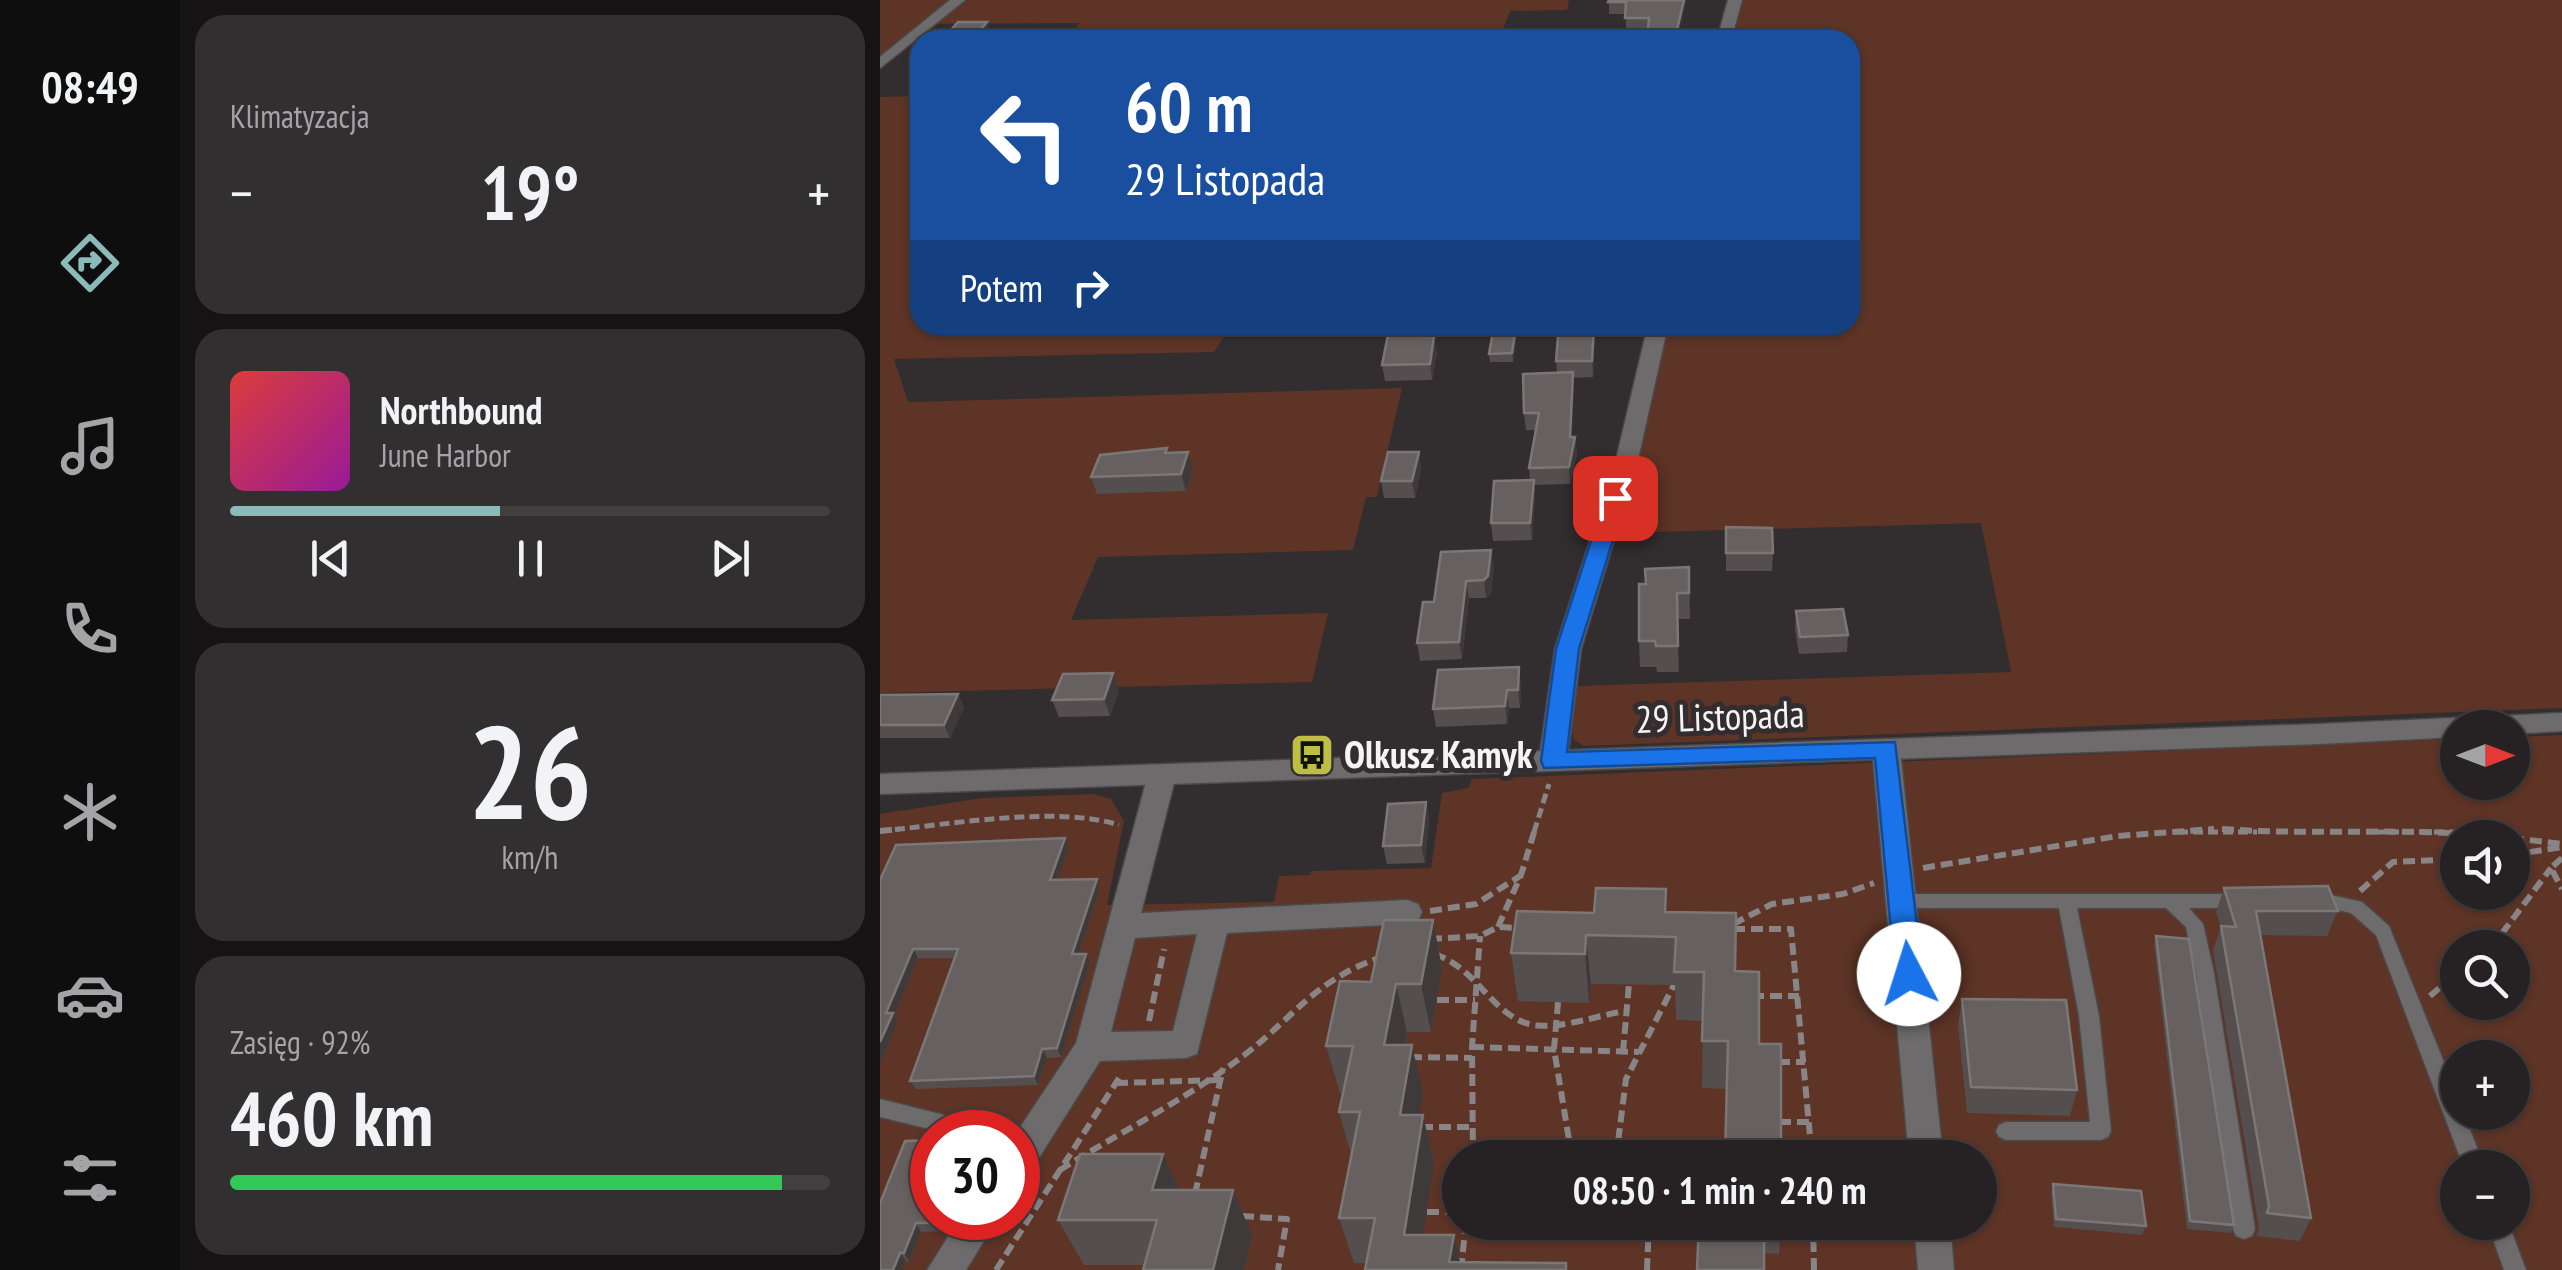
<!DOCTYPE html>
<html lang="pl">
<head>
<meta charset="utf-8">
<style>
  :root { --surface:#262223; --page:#322f30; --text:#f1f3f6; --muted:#a4a4a6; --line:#423f41; --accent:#8bbbb9 }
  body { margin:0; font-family:"PT Sans Narrow",sans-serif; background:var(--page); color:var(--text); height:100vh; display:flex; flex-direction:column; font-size:38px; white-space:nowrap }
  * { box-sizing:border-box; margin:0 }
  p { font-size:32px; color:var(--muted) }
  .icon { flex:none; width:55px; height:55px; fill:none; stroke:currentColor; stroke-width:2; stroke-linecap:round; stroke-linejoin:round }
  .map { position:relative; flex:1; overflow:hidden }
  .drawer { display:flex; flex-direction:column; gap:15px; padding:15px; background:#151313; width:700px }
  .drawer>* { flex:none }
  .guide { position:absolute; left:30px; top:30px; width:950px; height:305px; border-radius:30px; box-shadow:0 2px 8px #0004,0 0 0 2px var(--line); background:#1a4fa0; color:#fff; overflow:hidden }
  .needle { width:65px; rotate:90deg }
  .tools { position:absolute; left:1560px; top:710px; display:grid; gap:20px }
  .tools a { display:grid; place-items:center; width:90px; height:90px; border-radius:50%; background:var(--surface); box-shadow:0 2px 8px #0004,0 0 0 2px var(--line); font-size:50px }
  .speed { position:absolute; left:30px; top:1110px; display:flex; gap:20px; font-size:50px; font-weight:700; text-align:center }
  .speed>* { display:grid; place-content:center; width:130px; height:130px; border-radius:50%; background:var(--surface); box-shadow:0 2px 8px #0004,0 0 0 2px var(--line); line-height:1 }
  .speed .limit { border:15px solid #d22; background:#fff; color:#111 }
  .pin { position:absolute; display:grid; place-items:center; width:85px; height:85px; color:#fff; margin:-42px; border-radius:20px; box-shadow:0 5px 15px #0006 }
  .me { position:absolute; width:110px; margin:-55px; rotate:355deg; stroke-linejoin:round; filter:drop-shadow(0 0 8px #0008) }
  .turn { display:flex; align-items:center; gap:35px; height:210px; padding:0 50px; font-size:45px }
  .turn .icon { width:130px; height:130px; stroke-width:2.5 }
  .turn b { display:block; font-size:70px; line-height:85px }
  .then { display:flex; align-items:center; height:95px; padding:0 50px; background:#0003; gap:20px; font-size:38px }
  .big { font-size:75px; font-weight:700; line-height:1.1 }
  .drawer .widget { flex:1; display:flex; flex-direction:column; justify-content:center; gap:15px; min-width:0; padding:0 35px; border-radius:30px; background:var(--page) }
  .drawer .dial { align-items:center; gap:0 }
  .dial b { font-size:130px; line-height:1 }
  .song { display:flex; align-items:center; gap:30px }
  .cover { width:120px; height:120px; border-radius:15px; background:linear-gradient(135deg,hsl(0 70% 55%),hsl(300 70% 35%)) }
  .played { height:10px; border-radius:5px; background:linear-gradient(90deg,var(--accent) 45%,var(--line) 45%) }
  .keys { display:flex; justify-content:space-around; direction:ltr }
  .heat { display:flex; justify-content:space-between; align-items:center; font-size:55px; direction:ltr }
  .charge { height:15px; border-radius:8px; background:linear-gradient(90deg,#34c759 92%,var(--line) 0) }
  .trip { position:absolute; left:562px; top:1140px; width:555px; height:100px; border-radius:50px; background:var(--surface); box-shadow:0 2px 8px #0004,0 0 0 2px var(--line); font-weight:700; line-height:100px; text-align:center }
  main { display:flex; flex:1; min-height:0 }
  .dock { display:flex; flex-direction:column; width:180px; justify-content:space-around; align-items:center; background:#0f0e0e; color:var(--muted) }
  .dock .icon { width:70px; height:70px }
  .dock .on { color:var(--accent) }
  .dock b { font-size:45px; color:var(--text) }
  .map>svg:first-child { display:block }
</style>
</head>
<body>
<main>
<nav class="dock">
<b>08:49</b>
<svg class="icon on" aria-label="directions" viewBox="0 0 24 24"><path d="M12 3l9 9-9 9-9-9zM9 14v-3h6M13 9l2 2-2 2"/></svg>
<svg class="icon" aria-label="music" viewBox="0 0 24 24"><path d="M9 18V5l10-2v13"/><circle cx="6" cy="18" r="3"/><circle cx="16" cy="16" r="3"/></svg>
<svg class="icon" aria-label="phone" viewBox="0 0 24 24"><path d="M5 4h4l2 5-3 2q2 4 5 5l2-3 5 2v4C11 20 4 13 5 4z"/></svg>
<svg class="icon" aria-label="climate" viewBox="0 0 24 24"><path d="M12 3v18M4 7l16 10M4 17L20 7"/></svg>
<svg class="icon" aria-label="car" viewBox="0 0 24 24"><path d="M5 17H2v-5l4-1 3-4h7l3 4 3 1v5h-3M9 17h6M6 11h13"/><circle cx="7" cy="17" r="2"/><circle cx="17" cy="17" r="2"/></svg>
<svg class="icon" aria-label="filters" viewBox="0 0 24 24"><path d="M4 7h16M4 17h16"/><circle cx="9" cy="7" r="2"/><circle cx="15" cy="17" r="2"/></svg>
</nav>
<section class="drawer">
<div class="widget"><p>Klimatyzacja</p>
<div class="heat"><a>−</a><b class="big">19°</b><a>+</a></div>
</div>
<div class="widget">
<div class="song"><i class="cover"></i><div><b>Northbound</b><p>June Harbor</p></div></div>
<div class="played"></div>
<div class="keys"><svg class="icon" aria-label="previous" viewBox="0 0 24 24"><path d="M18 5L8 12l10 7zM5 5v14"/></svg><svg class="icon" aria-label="pause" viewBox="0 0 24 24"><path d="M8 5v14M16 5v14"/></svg><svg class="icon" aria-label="next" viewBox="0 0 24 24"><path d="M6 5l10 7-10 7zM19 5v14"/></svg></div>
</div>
<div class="widget dial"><b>26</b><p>km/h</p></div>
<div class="widget"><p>Zasięg · 92%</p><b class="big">460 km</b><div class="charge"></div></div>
</section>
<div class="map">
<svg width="1682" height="1270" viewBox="0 0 1682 1270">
  <rect width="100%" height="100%" fill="#322d2f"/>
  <g fill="#5d3426" fill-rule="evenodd">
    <polygon points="0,0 70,0 0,59"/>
    <polygon points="81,0 689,0 687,10 630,11 619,40 189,40 199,23 53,24"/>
    <polygon points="860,0 1682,0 1682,708 704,746 694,740 691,727 696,686 1131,672 1101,523 741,533 788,325 970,325 970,40 851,40"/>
    <polygon points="40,96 40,325 352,325 334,352 14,359 28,402 522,388 497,497 486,497 473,550 218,557 191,620 448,613 432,682 0,693 0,97"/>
    <path d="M1682,735V1270H0V814L102,798L214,794L231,799L244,821L227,905L394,902L399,876L430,875L431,871L551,868L562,793L588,788L592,779L1577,739L1578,782H1632L1633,737ZM1578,838H1632V892H1578ZM1578,948H1632V1002H1578ZM1578,1058H1632V1112H1578ZM52,1132H138V1218H52ZM580,1158H1100V1222H580ZM1578,1168H1632V1222H1578Z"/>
  </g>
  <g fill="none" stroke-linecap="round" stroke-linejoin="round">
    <defs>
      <g id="service">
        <polygon points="1437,892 1482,902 1509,926 1578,1097 1578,1112 1583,1112 1605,1168 1584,1168 1496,935 1471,913 1431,904 1428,899 1431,894"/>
        <polygon points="1023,894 1359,894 1365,896 1368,901 1365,906 1359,908 1309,908 1323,924 1334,973 1375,1229 1372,1236 1364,1239 1356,1236 1353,1229 1316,973 1306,927 1286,908 1197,908 1219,1016 1231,1131 1228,1137 1221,1140 1126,1140 1119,1137 1116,1131 1119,1125 1126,1122 1210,1122 1199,1016 1179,908 1023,908 1017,906 1014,901 1017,896"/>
        <polygon points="0,1099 96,1123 103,1126 106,1132 62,1132 0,1117"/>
        <polygon points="1607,1222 1628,1222 1646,1270 1624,1270"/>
      </g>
      <g id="minor">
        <polygon points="70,0 85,0 0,68 0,57"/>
        <polygon points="848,0 862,0 851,40 837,40"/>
        <polygon points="768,325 788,325 757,464 701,649 687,761 683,768 663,768 659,761 675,649 735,464"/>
        <polygon points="1006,739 1016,742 1020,749 1063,1158 1029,1158 992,749 996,742"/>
        <path d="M282,765L292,768L296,775L261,913L527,900L538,904L542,912L538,920L527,924L347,933L317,1054L306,1058L220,1061L150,1172L138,1177L137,1132L196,1043L268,775L272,768ZM317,934L293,1031L231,1032L255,938Z"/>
        <polygon points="80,1218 118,1218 86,1270 47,1270"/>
        <polygon points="1034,1222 1070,1222 1074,1270 1038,1270"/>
      </g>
      <polygon id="tertiary" points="1682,713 1682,731 1632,734 1632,728 1578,728 1578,737 1440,744 0,794 0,774 1440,724"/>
    </defs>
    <use href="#service" stroke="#4d494b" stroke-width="3"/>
    <use href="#minor" stroke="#4d494b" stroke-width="3"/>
    <use href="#tertiary" stroke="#4d494b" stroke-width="3"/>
    <g stroke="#898586" stroke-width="5" stroke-dasharray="10 5" stroke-linecap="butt">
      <path d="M0,831C67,825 176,805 239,825"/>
      <polyline points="654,832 669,784"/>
      <polyline points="1298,832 1377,832"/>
      <polyline points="1494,832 1581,832"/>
    </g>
    <g stroke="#898586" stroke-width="6" stroke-dasharray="12 6" stroke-linecap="butt">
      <path d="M1342,829C1439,836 1535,826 1631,838"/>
      <polyline points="0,831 19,829"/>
      <polyline points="1632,838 1682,844"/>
      <polyline points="1632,855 1682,847"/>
      <polyline points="1682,858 1671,868 1682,889"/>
      <polyline points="1043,868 1238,836 1334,829"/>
      <polyline points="1480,891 1513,862 1578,859"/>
      <polyline points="550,911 596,904 640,876"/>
      <polyline points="853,924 892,904 963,894 994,883"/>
      <polyline points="618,927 641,875 655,829"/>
      <polyline points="853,929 911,929 932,1158"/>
      <polyline points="550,939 600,936 618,927 637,928"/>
      <polyline points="1611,948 1671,868"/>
      <path d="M554,954C597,967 614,1019 654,1025C684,1029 717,1015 747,1011"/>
      <polyline points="872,996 919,996"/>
      <polyline points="1550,996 1578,972"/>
      <polyline points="557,1000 595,1000"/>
      <polyline points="678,1002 674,1049 692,1158"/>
      <polyline points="269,1021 284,949"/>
      <polyline points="592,1047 759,1052"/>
      <polyline points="743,1052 749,984"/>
      <polyline points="530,1057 592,1058"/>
      <polyline points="898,1062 925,1062"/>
      <polyline points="236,1083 340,1080"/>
      <polyline points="899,1122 932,1122"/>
      <polyline points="541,1127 593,1127"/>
      <polyline points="593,1158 592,1047 600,936"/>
      <polyline points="736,1158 746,1079 794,985"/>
      <path d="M180,1170C239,1133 308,1098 363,1056C413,1018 435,980 499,958"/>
      <polyline points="315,1194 343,1068"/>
      <polyline points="547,1212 580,1212"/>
      <polyline points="362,1216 407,1219 398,1270"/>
      <polyline points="933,1222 934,1270"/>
      <polyline points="116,1270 241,1075"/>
      <polyline points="581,1270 586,1222"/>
      <polyline points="767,1270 769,1222"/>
    </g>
    <use href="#service" fill="#6d6b6c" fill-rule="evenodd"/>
    <use href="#minor" fill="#6d6b6c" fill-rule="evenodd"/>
    <use href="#tertiary" fill="#6d6b6c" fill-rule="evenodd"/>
  </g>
  <g fill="#544e4e">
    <polygon points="729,0 806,0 797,40 767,40 768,29 746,30 746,14 729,14"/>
    <polygon points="679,325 715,325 713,377 693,378 692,437 695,437 697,454 690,484 654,485 655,497 652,540 613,541 611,523 650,480 649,468 656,430 646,430 644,413 677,373 676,361"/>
    <polygon points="637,334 633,362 610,362 609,354"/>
    <polygon points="557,352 552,380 505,381 502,365"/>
    <polygon points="287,448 288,453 308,452 313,469 306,491 217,494 211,477"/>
    <polygon points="539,452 541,469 535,498 504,498 501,481"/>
    <polygon points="846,527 893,553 892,571 846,571"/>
    <polygon points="561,552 614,568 611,593 606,598 589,598 582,659 540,661 537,643 554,602"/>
    <polygon points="809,567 810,619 797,619 799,672 777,672 776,667 760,667 759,641 766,584"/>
    <polygon points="916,611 968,635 967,652 919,654 915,628"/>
    <polygon points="641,685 640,708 629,708 627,724 556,727 553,709"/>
    <polygon points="239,691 230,716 179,717 172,700"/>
    <polygon points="78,694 84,707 70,738 0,738 0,695"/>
    <polygon points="546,802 549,820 545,863 507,864 503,846"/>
    <polygon points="185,838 189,847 177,880 220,888 199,954 206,954 210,963 181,1057 167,1058 158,1085 36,1089 30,1081 75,958 38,958 14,1016 18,1022 0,1063 0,880"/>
    <polygon points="1344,888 1458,911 1447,936 1381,935 1431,1218 1420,1241 1376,1236 1379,1228 1333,950 1341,927 1336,912"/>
    <polygon points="787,912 856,913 847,1089 822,1088 823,1021 796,1020 795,985 711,984 709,1003 638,1001 631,953 714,913"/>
    <polygon points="553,920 562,969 551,1032 527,1032 525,1045 543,1093 539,1115 554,1162 486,1263 474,1263 459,1218 471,1154 459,1112 463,1093 460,1093 446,1046 491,982"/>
    <polygon points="1276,936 1354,1225 1351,1233 1307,1229 1274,944"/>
    <polygon points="1082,999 1197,1090 1190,1116 1087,1113 1078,1025"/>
    <polygon points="52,1140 52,1218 66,1218 61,1231 41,1232 29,1261 0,1270"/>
    <polygon points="1173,1184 1266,1226 1262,1235 1174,1227 1171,1193"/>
    <polygon points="299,1190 372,1235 364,1270 263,1270 265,1265 204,1265 178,1220"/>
    <polygon points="819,1222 901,1222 899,1254 884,1253"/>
  </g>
  <g fill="#3f3a3a">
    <polygon points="804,0 806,0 797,40 795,40"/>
    <polygon points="107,22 110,31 103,40 92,40"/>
    <polygon points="545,325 550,325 546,352 543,336"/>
    <polygon points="714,325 715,325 713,377 712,361"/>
    <polygon points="636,326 637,334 633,362 632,353"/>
    <polygon points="554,336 557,352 552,380 550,364"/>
    <polygon points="693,372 694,389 691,454 690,437"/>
    <polygon points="695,437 697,454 690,484 689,467"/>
    <polygon points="308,452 313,469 306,491 301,474"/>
    <polygon points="539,452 541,469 535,498 532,481"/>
    <polygon points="654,480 655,497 652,540 650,523"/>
    <polygon points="611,550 614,568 611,593 606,598 604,580"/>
    <polygon points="586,581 589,598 582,659 579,642"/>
    <polygon points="639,667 641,685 640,708 638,690"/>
    <polygon points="233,673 239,691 230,716 224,699"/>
    <polygon points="627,690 629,708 627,724 625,706"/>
    <polygon points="78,694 84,707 70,738 64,725"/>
    <polygon points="546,802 549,820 545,863 541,845"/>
    <polygon points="185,838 189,847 174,889 170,880"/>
    <polygon points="217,879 220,888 196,963 192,954"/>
    <polygon points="553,920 562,969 551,1032 541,984"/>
    <polygon points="706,935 711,984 709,1003 705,954"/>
    <polygon points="33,949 38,958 14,1016 18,1022 0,1063 0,1042 6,1013"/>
    <polygon points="206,954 210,963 181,1057 177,1048"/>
    <polygon points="516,984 527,1032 516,1093 504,1045"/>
    <polygon points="532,1045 543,1093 532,1162 520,1115"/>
    <polygon points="162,1049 167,1058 158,1085 154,1076"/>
    <polygon points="543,1115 554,1162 538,1270 524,1235"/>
    <polygon points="283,1154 304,1200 272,1190"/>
    <polygon points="353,1190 372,1235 364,1270 333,1270"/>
    <polygon points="58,1218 66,1218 61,1231 56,1223"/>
    <polygon points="36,1223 41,1232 29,1261 24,1253"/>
    <polygon points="574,1235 582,1270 569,1262"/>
    <polygon points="20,1253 26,1261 22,1270 13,1270"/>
  </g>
  <g fill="#666060" stroke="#7c7777" stroke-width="2.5">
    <polygon points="729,0 804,0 795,38 767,40 769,18 745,18 746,2 728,2"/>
    <polygon points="78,22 107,22 92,40 62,40"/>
    <polygon points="510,325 545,325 543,336 554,336 550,364 502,365"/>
    <polygon points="679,325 714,325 712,361 676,361"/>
    <polygon points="614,326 636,326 632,353 609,354"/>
    <polygon points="693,372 690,437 695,437 689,467 649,468 659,413 644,413 643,374"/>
    <polygon points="287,448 285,453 308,452 301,474 211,477 220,455"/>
    <polygon points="508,452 539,452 532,481 501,481"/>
    <polygon points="654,480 650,523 611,523 614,481"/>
    <polygon points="846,527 892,528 893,553 846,553"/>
    <polygon points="611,550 608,576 604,580 586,581 579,642 537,643 543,602 554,602 561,552"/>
    <polygon points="809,567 809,593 797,593 798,646 776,646 775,641 759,641 759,584 766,584 765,569"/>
    <polygon points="963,609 968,635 920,637 916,611"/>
    <polygon points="639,667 638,690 627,690 625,706 553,709 558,670"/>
    <polygon points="233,673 224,699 172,700 183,674"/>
    <polygon points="78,694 64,725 0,725 0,695"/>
    <polygon points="546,802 541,845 503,846 508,804"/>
    <polygon points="185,838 170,880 217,879 192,954 206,954 177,1048 162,1049 154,1076 30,1081 78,949 33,949 6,1013 13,1013 0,1042 0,880 16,845"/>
    <polygon points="1448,886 1458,911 1376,911 1431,1218 1387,1213 1389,1206 1341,926 1356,927 1344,888"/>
    <polygon points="716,888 786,889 785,912 856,913 855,971 879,972 879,1044 901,1044 901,1158 845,1158 848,1041 822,1041 824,972 794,972 796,937 706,935 705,954 631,953 637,911 714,913"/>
    <polygon points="504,920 553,920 541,984 516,984 504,1045 532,1045 520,1115 543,1115 524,1235 574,1235 569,1262 686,1263 686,1270 485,1270 495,1218 459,1218 480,1112 459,1112 473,1046 446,1046 460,981 491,982"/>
    <polygon points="1276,936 1309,939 1354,1225 1310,1221"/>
    <polygon points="1082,999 1186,1000 1197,1090 1091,1087"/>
    <polygon points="52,1140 52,1218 58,1218 56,1223 36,1223 24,1253 20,1253 13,1270 0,1270 0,1203 25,1141"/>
    <polygon points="200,1154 283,1154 272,1190 353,1190 333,1270 263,1270 277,1220 178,1220"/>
    <polygon points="1173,1184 1261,1191 1266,1226 1176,1219"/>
    <polygon points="819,1222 884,1222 884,1270 817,1270"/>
  </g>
  <polygon fill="#1a73e8" stroke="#114b97" stroke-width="2.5" points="735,491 746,498 699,649 687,752 1015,742 1043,974 1039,982 1029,986 1019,982 1015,974 995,758 664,768 661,761 676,649 725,498"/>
  <defs>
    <symbol id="bus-square" viewBox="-11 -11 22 22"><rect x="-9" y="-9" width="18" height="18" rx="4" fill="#bcbf43" stroke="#322d2f"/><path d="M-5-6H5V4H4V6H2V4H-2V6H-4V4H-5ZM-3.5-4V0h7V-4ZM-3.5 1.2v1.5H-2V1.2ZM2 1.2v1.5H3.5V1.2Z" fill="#111"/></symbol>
  </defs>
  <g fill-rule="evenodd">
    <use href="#bus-square" x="407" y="730" width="50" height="50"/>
  </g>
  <g text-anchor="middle" stroke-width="10" stroke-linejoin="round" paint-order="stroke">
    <g font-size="38" fill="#f6f3f4" stroke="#322d2f">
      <text transform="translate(840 717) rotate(-2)" y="13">29 Listopada</text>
    </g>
    <g font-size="38" font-weight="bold" fill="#f6f3f4" stroke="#322d2f" text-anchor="start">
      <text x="464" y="768">Olkusz Kamyk</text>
    </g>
  </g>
</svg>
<div class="tools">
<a><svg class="needle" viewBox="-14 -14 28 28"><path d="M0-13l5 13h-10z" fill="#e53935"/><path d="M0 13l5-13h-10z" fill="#a4a4a6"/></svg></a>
<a><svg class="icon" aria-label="sound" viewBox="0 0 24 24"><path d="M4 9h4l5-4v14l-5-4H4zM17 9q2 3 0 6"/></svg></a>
<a><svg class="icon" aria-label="search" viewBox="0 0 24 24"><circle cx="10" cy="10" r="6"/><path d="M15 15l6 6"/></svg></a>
<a>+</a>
<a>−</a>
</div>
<div class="speed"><div class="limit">30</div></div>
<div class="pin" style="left:735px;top:498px;background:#d93025"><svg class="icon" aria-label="arrive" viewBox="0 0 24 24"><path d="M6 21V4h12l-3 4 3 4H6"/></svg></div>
<svg class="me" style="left:1029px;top:974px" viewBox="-20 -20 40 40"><circle r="19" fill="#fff"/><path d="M0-13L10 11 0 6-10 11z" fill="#1a73e8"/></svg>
<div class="trip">08:50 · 1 min · 240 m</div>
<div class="guide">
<div class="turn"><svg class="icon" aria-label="left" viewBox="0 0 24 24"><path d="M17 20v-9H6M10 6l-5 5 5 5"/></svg><div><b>60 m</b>29 Listopada</div></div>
<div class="then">Potem<svg class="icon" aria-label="right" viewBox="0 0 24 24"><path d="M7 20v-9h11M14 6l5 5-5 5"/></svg></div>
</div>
</div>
</main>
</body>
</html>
